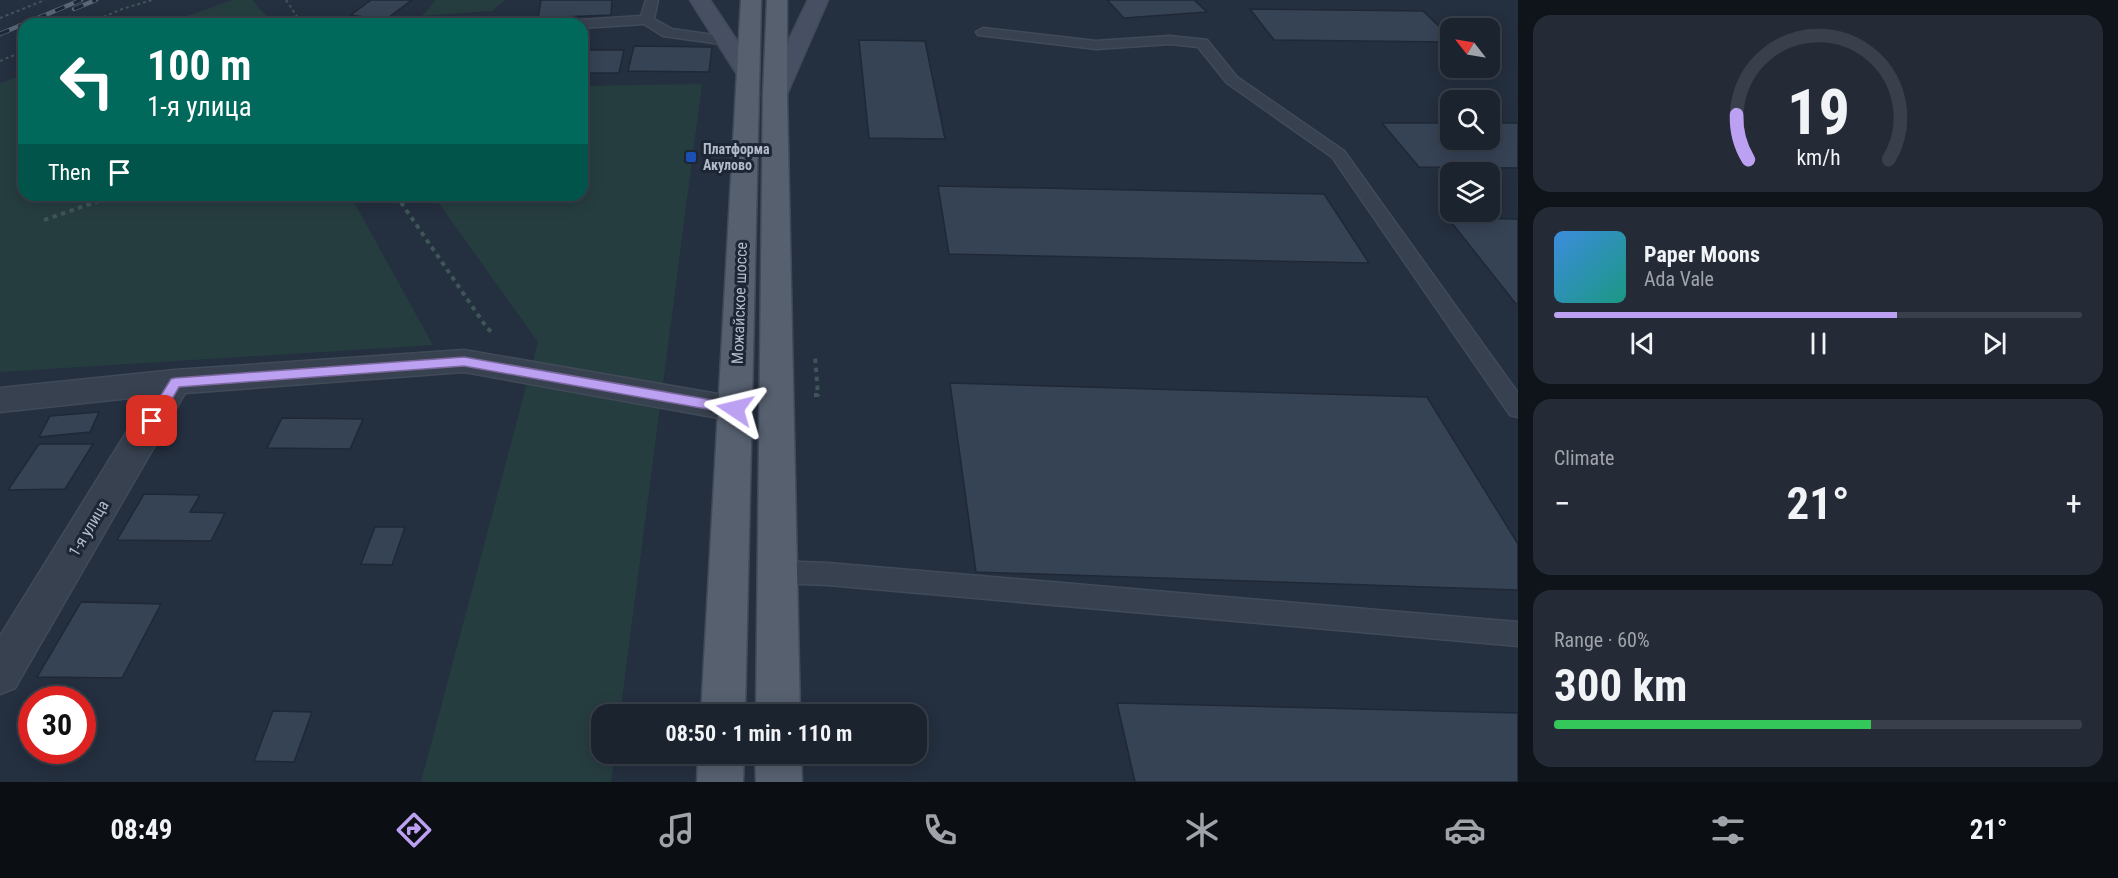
<!DOCTYPE html>
<html lang="en">
<head>
<meta charset="utf-8">
<style>
  :root { --surface:#1b232f; --page:#242b37; --text:#f1f3f6; --muted:#a0a4aa; --line:#39404b; --accent:#bca0f2 }
  body { margin:0; font-family:"Roboto Condensed",sans-serif; background:var(--page); color:var(--text); height:100vh; display:flex; flex-direction:column; font-size:22px; white-space:nowrap }
  * { box-sizing:border-box; margin:0 }
  p { font-size:20px; color:var(--muted) }
  .icon { flex:none; width:33px; height:33px; fill:none; stroke:currentColor; stroke-width:2; stroke-linecap:round; stroke-linejoin:round }
  .map { position:relative; flex:1; overflow:hidden }
  .panel { display:flex; flex-direction:column; gap:15px; padding:15px; background:#0f131a; width:600px }
  .panel>* { flex:none }
  .banner { position:absolute; left:18px; top:18px; width:570px; height:183px; border-radius:18px; box-shadow:0 3px 15px #0003,0 0 0 2px var(--line); background:#00695c; color:#fff; overflow:hidden }
  .needle { width:39px; rotate:301deg }
  .fabs { position:absolute; left:1440px; top:18px; display:grid; gap:12px }
  .fabs a { display:grid; place-items:center; width:60px; height:60px; border-radius:12px; background:var(--surface); box-shadow:0 3px 15px #0003,0 0 0 2px var(--line); font-size:30px }
  .speed { position:absolute; left:18px; top:686px; display:flex; gap:12px; font-size:30px; font-weight:700; text-align:center }
  .speed>* { display:grid; place-content:center; width:78px; height:78px; border-radius:50%; background:var(--surface); box-shadow:0 3px 15px #0003,0 0 0 2px var(--line); line-height:1 }
  .speed .limit { border:9px solid #d22; background:#fff; color:#111 }
  .pin { position:absolute; display:grid; place-items:center; width:51px; height:51px; color:#fff; margin:-26px; border-radius:12px; box-shadow:0 3px 9px #0006 }
  .me { position:absolute; width:66px; margin:-33px; rotate:280deg; stroke-linejoin:round; filter:drop-shadow(0 0 4px #0008) }
  .turn { display:flex; align-items:center; gap:21px; height:126px; padding:0 30px; font-size:27px }
  .turn .icon { width:78px; height:78px; stroke-width:2.5 }
  .turn b { display:block; font-size:42px; line-height:51px }
  .then { display:flex; align-items:center; height:57px; padding:0 30px; background:#0003; gap:12px; font-size:22px }
  .big { font-size:45px; font-weight:700; line-height:1.1 }
  .panel .tile { flex:1; display:flex; flex-direction:column; justify-content:center; gap:9px; min-width:0; padding:0 21px; border-radius:18px; background:var(--page) }
  .panel .dial { align-items:center; gap:0 }
  .dial svg { height:156px; overflow:visible; fill:none; stroke:var(--line); stroke-width:7; stroke-linecap:round; text-anchor:middle }
  .dial text { fill:var(--text); stroke:none }
  .song { display:flex; align-items:center; gap:18px }
  .cover { width:72px; height:72px; border-radius:9px; background:linear-gradient(135deg,hsl(210 70% 55%),hsl(170 70% 35%)) }
  .played { height:6px; border-radius:3px; background:linear-gradient(90deg,var(--accent) 65%,var(--line) 65%) }
  .keys { display:flex; justify-content:space-around; direction:ltr }
  .heat { display:flex; justify-content:space-between; align-items:center; font-size:33px; direction:ltr }
  .charge { height:9px; border-radius:4px; background:linear-gradient(90deg,#34c759 60%,var(--line) 0) }
  .trip { position:absolute; left:591px; top:704px; width:336px; height:60px; border-radius:18px; background:var(--surface); box-shadow:0 3px 15px #0003,0 0 0 2px var(--line); font-weight:700; line-height:60px; text-align:center }
  .tabs { display:flex; height:96px; justify-content:space-around; align-items:center; background:#0b0e13; color:var(--muted) }
  .tabs .icon { width:42px; height:42px }
  .tabs .current { color:var(--accent) }
  .tabs b { font-size:27px; color:var(--text) }
  main { display:flex; flex:1; min-height:0 }
  .map>svg:first-child { display:block }
</style>
</head>
<body>
<main>
<div class="map">
<svg width="1518" height="782" viewBox="0 0 1518 782">
  <rect width="100%" height="100%" fill="#242f3f"/>
  <g fill="#263d40">
    <polygon points="232,0 252,0 274,24 165,24"/>
    <polygon points="436,0 505,0 492,11 422,16"/>
    <polygon points="24,74 24,195 350,195 433,345 0,372 0,83"/>
    <polygon points="702,84 620,714 602,714 602,753 615,753 611,782 421,782 538,342 433,195 582,195 582,86"/>
  </g>
  <g fill="#364355" stroke="#1f2836" stroke-width="1.5">
    <polygon points="371,0 412,0 385,20 351,15"/>
    <polygon points="541,0 612,0 611,15 538,18"/>
    <polygon points="1107,0 1194,0 1207,12 1124,18"/>
    <polygon points="1250,9 1423,11 1450,37 1450,42 1274,40"/>
    <polygon points="859,40 925,41 945,139 869,138"/>
    <polygon points="634,46 712,47 709,72 628,71"/>
    <polygon points="582,50 624,50 619,73 582,73"/>
    <polygon points="1382,123 1450,123 1450,140 1490,140 1490,123 1518,123 1518,168 1419,167"/>
    <polygon points="938,186 1324,194 1369,263 949,254"/>
    <polygon points="1448,218 1518,219 1518,304 1516,304"/>
    <polygon points="950,383 1427,397 1518,544 1518,590 976,572"/>
    <polygon points="99,412 90,432 39,437 50,416"/>
    <polygon points="282,418 363,419 350,449 267,448"/>
    <polygon points="39,444 93,444 65,489 8,490"/>
    <polygon points="144,494 200,495 190,512 225,513 211,541 117,540"/>
    <polygon points="375,527 405,527 392,565 361,564"/>
    <polygon points="81,602 161,604 122,678 37,677"/>
    <polygon points="1117,703 1518,713 1518,782 1135,782"/>
    <polygon points="273,711 312,712 294,762 254,761"/>
  </g>
  <g fill="none" stroke-linecap="round" stroke-linejoin="round">
    <defs>
      <g id="lane">
        <polygon points="646,0 658,0 654,19 672,29 728,37 735,41 728,45 663,36 644,24 582,28 582,24 573,24 580,20 641,16"/>
        <polygon points="983,28 1096,41 1170,36 1207,40 1237,77 1344,151 1518,393 1518,417 1510,415 1332,157 1227,83 1198,47 1170,44 1096,49 978,35 976,32"/>
        <polygon points="776,561 828,563 1518,622 1518,646 828,585 776,583 767,579 764,572 767,565"/>
      </g>
      <polygon id="street" points="464,350 735,397 747,400 752,409 747,418 735,421 464,372 185,393 15,688 0,694 0,636 149,396 0,412 0,388 175,370"/>
      <g id="secondary">
        <polygon points="690,0 710,0 759,74 756,79 748,81 740,79"/>
        <polygon points="808,0 828,0 787,94 783,99 775,101 767,99 763,94"/>
      </g>
      <g id="primary">
        <polygon points="741,0 761,0 745,714 701,714"/>
        <polygon points="767,0 787,0 787,94 800,714 756,714 763,94"/>
        <polygon points="698,753 744,753 743,782 697,782"/>
        <polygon points="755,753 801,753 802,782 756,782"/>
      </g>
    </defs>
    <use href="#lane" stroke="#414a58" stroke-width="3"/>
    <use href="#street" stroke="#414a58" stroke-width="3"/>
    <use href="#secondary" stroke="#414a58" stroke-width="3"/>
    <use href="#primary" stroke="#414a58" stroke-width="3"/>
    <g stroke="#3f5658" stroke-width="2" stroke-dasharray="3 3" stroke-linecap="butt">
      <polyline points="286,0 302,24"/>
      <polyline points="0,18 45,0"/>
      <polyline points="87,24 122,9 152,0"/>
      <polyline points="0,61 24,51"/>
    </g>
    <g stroke="#3f5658" stroke-width="4" stroke-dasharray="4.5 4.5" stroke-linecap="butt">
      <polyline points="396,195 487,328 494,334"/>
      <polyline points="44,220 116,195"/>
      <polyline points="814,395 818,395 815,356"/>
    </g>
    <use href="#lane" fill="#38414f" fill-rule="evenodd"/>
    <use href="#street" fill="#38414f" fill-rule="evenodd"/>
    <use href="#secondary" fill="#465062" fill-rule="evenodd"/>
    <use href="#primary" fill="#56606f" fill-rule="evenodd"/>
    <defs>
      <g id="rail">
        <polyline points="74,9 96,0"/>
        <polyline points="0,34 81,0"/>
      </g>
    </defs>
    <use href="#rail" stroke="#5a6576" stroke-width="4.5"/>
    <use href="#rail" stroke="#1d2634" stroke-width="3" stroke-dasharray="10" stroke-linecap="butt"/>
  </g>
  <polygon fill="#bca0f2" stroke="#7a689d" stroke-width="1.5" points="464,357 735,404 742,409 735,414 464,366 179,387 157,425 147,425 145,421 171,379 175,378"/>
  <rect fill="#1a4fb4" stroke="#1d2634" stroke-width="2" x="685" y="151" width="12" height="12" rx="3"/>
  <g text-anchor="middle" stroke-width="6" stroke-linejoin="round" paint-order="stroke">
    <g font-size="14" font-weight="bold" fill="#b4bcca" stroke="#1d2634" text-anchor="start">
      <text x="703" y="154">Платформа<tspan x="703" dy="16">Акулово</tspan></text>
    </g>
    <g font-size="16" fill="#b4bcca" stroke="#1d2634">
      <text transform="translate(739 303) rotate(-88)" y="6">Можайское шоссе</text>
      <text transform="translate(88 528) rotate(-59)" y="6">1-я улица</text>
    </g>
  </g>
</svg>
<div class="fabs">
<a><svg class="needle" viewBox="-14 -14 28 28"><path d="M0-13l5 13h-10z" fill="#e53935"/><path d="M0 13l5-13h-10z" fill="#a0a4aa"/></svg></a>
<a><svg class="icon" aria-label="search" viewBox="0 0 24 24"><circle cx="10" cy="10" r="6"/><path d="M15 15l6 6"/></svg></a>
<a><svg class="icon" aria-label="layers" viewBox="0 0 24 24"><path d="M12 4l9 5-9 5-9-5zM3 14l9 5 9-5"/></svg></a>
</div>
<div class="speed"><div class="limit">30</div></div>
<div class="pin" style="left:152px;top:421px;background:#d93025"><svg class="icon" aria-label="arrive" viewBox="0 0 24 24"><path d="M6 21V4h12l-3 4 3 4H6"/></svg></div>
<svg class="me" style="left:735px;top:409px" viewBox="-20 -20 40 40"><path d="M0-17L14 15 0 8-14 15z" fill="#bca0f2" stroke="#fff" stroke-width="4"/></svg>
<div class="trip">08:50 · 1 min · 110 m</div>
<div class="banner">
<div class="turn"><svg class="icon" aria-label="left" viewBox="0 0 24 24"><path d="M17 20v-9H6M10 6l-5 5 5 5"/></svg><div><b>100 m</b>1-я улица</div></div>
<div class="then">Then<svg class="icon" aria-label="arrive" viewBox="0 0 24 24"><path d="M6 21V4h12l-3 4 3 4H6"/></svg></div>
</div>
</div>
<section class="panel">
<div class="tile dial"><svg viewBox="0 0 100 80">
<path d="M14 69A42 42 0 1 1 86 69"/>
<path d="M14 69A42 42 0 0 1 8 46" stroke="#bca0f2"/>
<text x="50" y="56" font-size="32" font-weight="700">19</text>
<text x="50" y="72" font-size="11">km/h</text>
</svg></div>
<div class="tile">
<div class="song"><i class="cover"></i><div><b>Paper Moons</b><p>Ada Vale</p></div></div>
<div class="played"></div>
<div class="keys"><svg class="icon" aria-label="previous" viewBox="0 0 24 24"><path d="M18 5L8 12l10 7zM5 5v14"/></svg><svg class="icon" aria-label="pause" viewBox="0 0 24 24"><path d="M8 5v14M16 5v14"/></svg><svg class="icon" aria-label="next" viewBox="0 0 24 24"><path d="M6 5l10 7-10 7zM19 5v14"/></svg></div>
</div>
<div class="tile"><p>Climate</p>
<div class="heat"><a>−</a><b class="big">21°</b><a>+</a></div>
</div>
<div class="tile"><p>Range · 60%</p><b class="big">300 km</b><div class="charge"></div></div>
</section>
</main>
<nav class="tabs">
<b>08:49</b>
<svg class="icon current" aria-label="directions" viewBox="0 0 24 24"><path d="M12 3l9 9-9 9-9-9zM9 14v-3h6M13 9l2 2-2 2"/></svg>
<svg class="icon" aria-label="music" viewBox="0 0 24 24"><path d="M9 18V5l10-2v13"/><circle cx="6" cy="18" r="3"/><circle cx="16" cy="16" r="3"/></svg>
<svg class="icon" aria-label="phone" viewBox="0 0 24 24"><path d="M5 4h4l2 5-3 2q2 4 5 5l2-3 5 2v4C11 20 4 13 5 4z"/></svg>
<svg class="icon" aria-label="climate" viewBox="0 0 24 24"><path d="M12 3v18M4 7l16 10M4 17L20 7"/></svg>
<svg class="icon" aria-label="car" viewBox="0 0 24 24"><path d="M5 17H2v-5l4-1 3-4h7l3 4 3 1v5h-3M9 17h6M6 11h13"/><circle cx="7" cy="17" r="2"/><circle cx="17" cy="17" r="2"/></svg>
<svg class="icon" aria-label="filters" viewBox="0 0 24 24"><path d="M4 7h16M4 17h16"/><circle cx="9" cy="7" r="2"/><circle cx="15" cy="17" r="2"/></svg>
<b>21°</b>
</nav>
</body>
</html>
